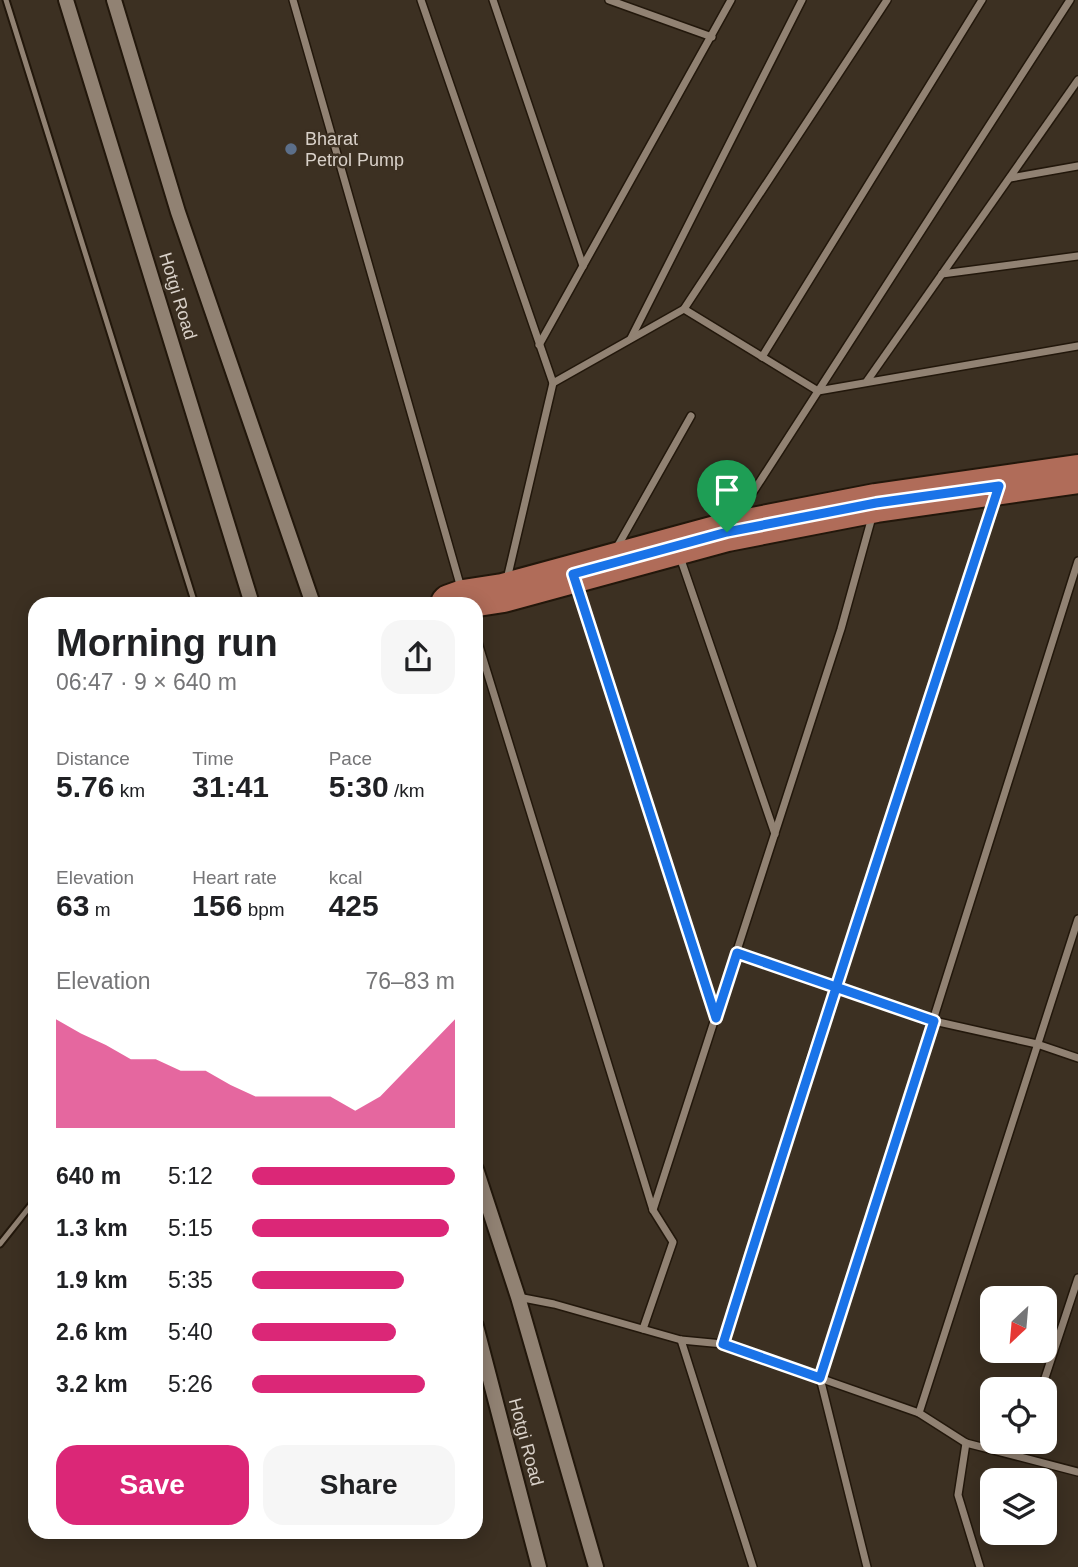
<!DOCTYPE html>
<meta charset="utf-8">
<style>
body{margin:0;font-family:Arial,sans-serif;background:#f6f6f6;color:#202124;height:100vh;display:flex;flex-direction:column;font-size:26px;white-space:nowrap}
*{box-sizing:border-box;margin:0}
p{font-size:23px;color:#757577}
.icon{flex:none;width:38px;height:38px;fill:none;stroke:currentColor;stroke-width:2;stroke-linecap:round;stroke-linejoin:round}
.map{position:relative;flex:1;overflow:hidden}
.drawer{position:absolute;left:28px;top:597px;width:455px;height:942px;display:flex;flex-direction:column;background:#fff;border-radius:21px;box-shadow:0 4px 18px #0003}
.drawer>*{flex:none}
.needle{width:46px;rotate:206deg}
.controls{position:absolute;left:980px;top:1286px;display:grid;gap:14px}
.controls a{display:grid;place-items:center;width:77px;height:77px;border-radius:14px;background:#fff;box-shadow:0 4px 18px #0003;font-size:35px}
.pin{position:absolute;display:grid;place-items:center;width:60px;height:60px;color:#fff;margin:-72px -30px;border-radius:50% 50% 50% 0;rotate:-45deg;box-shadow:0 0 7px #0007}
.pin .icon{rotate:45deg}
.round{display:grid;place-items:center;flex:none;width:74px;height:74px;border-radius:21px;background:#f6f6f6}
.headline{display:flex;align-items:center;justify-content:space-between;height:119px;padding:0 28px}
h1{font-size:38px;font-weight:700;line-height:52px}
.metrics{display:grid;grid-template-columns:repeat(3,1fr);gap:10px;height:119px;padding:7px 28px}
.metrics div{display:grid;align-content:center}
.metrics b{font-size:30px;font-weight:700}
.metrics small{font-size:19px;font-weight:400}
.metrics p{font-size:19px}
.chart{height:196px;padding:14px 28px}
.chart p{display:flex;justify-content:space-between}
.chart svg{width:100%;height:126px;margin-top:7px;fill:#db2777;opacity:.7}
.cta{display:flex;gap:14px;margin-top:auto;padding:14px 28px}
.cta a{flex:1;height:80px;border-radius:21px;background:#db2777;color:#fff;font-size:28px;font-weight:700;line-height:80px;text-align:center}
.cta a+a{background:#f6f6f6;color:#202124}
ul{padding:0 28px;list-style:none;font-size:23px}
li{display:grid;grid-template-columns:112px 84px 1fr;align-items:center;height:52px}
li i{height:18px;border-radius:9px;background:#db2777}
.map>svg:first-child{display:block}
.lines{fill:none;stroke-linecap:round;stroke-linejoin:round}
.lane-casing{stroke:#22170b;stroke-width:9}
.street-casing{stroke:#22170b;stroke-width:10}
.secondary-casing{stroke:#22170b;stroke-width:18}
.primary-casing{stroke:#22170b;stroke-width:42}
.lane{stroke:#918273;stroke-width:5}
.street{stroke:#918273;stroke-width:7}
.secondary{stroke:#918273;stroke-width:14}
.primary{stroke:#b06c59;stroke-width:38}
.route-casing{stroke:#fff;stroke-width:14}
.route{stroke:#1a73e8;stroke-width:9}
.service-dot{fill:#5c6f8a;stroke:#3c3022;stroke-width:2.5}
.labels{text-anchor:middle;dominant-baseline:central;stroke-width:5;stroke-linejoin:round;paint-order:stroke}
.poi-label{font-size:18px;fill:#d9d1c9;stroke:#3c3022;text-anchor:start}
.street-label{font-size:18px;fill:#d9d1c9;stroke:#3c3022}
</style>
<div class="map">
<svg width="1078" height="1567" viewBox="0 0 1078 1567">
<rect width="100%" height="100%" fill="#3c3022"/>
<g class="lines">
<g class="lane-casing">
<g id="lane">
<path d="M 6,0 L 195,604"/>
<path d="M 0,1244 L 35,1200"/>
</g>
</g>
<g class="street-casing">
<g id="street">
<path d="M 293,0 L 461,588"/>
<path d="M 421,0 L 553,383 L 507,579"/>
<path d="M 493,0 L 583,266"/>
<path d="M 609,0 L 712,37"/>
<path d="M 1010,178 L 1078,166"/>
<path d="M 942,274 L 1078,256"/>
<path d="M 684,309 L 818,391 L 1078,346"/>
<path d="M 631,338 L 802,0"/>
<path d="M 539,345 L 731,0"/>
<path d="M 762,357 L 982,0"/>
<path d="M 867,381 L 1078,80"/>
<path d="M 553,383 L 684,309 L 887,0"/>
<path d="M 737,517 L 1070,0"/>
<path d="M 616,549 L 691,416"/>
<path d="M 680,557 L 775,834"/>
<path d="M 577,585 L 715,1017"/>
<path d="M 476,636 L 653,1210 L 673,1242 L 643,1329"/>
<path d="M 737,953 L 934,1021 L 1037,1044 L 1078,1058"/>
<path d="M 653,1210 L 841,629 L 872,517"/>
<path d="M 518,1297 L 554,1304 L 681,1340 L 723,1344 L 919,1413 L 966,1443 L 1078,1472"/>
<path d="M 681,1340 L 753,1567"/>
<path d="M 723,1344 L 811,1058 L 996,497"/>
<path d="M 1041,1390 L 1078,1278"/>
<path d="M 919,1413 L 1078,919"/>
<path d="M 966,1443 L 958,1495 L 980,1567"/>
<path d="M 1019,1455 L 1024,1442"/>
<path d="M 867,1567 L 820,1378 L 1078,561"/>
</g>
</g>
<g class="secondary-casing">
<g id="secondary">
<path d="M 66,0 L 252,604"/>
<path d="M 114,0 L 178,212 L 313,604"/>
<path d="M 476,1169 L 518,1297 L 596,1567"/>
<path d="M 476,1326 L 539,1567"/>
</g>
</g>
<g class="primary-casing">
<path id="primary" d="M 450,604 L 464,599 L 503,593 L 727,532 L 876,503 L 1078,474"/>
</g>
<use href="#lane" class="lane"/>
<use href="#street" class="street"/>
<use href="#secondary" class="secondary"/>
<use href="#primary" class="primary"/>
</g>
<g class="lines">
<g class="route-casing">
<path id="route" d="M 727,532 L 573,574 L 716,1018 L 737,953 L 934,1021 L 820,1378 L 723,1344 C 812,1057 906,772 999,486 L 876,503 L 727,532"/>
</g>
<use href="#route" class="route"/>
</g>
<circle class="service-dot" cx="291" cy="149" r="7"/>
<g class="labels">
<g class="poi-label">
<text x="305" y="139">Bharat<tspan x="305" dy="21">Petrol Pump</tspan></text>
</g>
<g class="street-label">
<text transform="translate(178 296) rotate(73)">Hotgi Road</text>
<text transform="translate(526 1442) rotate(75)">Hotgi Road</text>
</g>
</g>
</svg>
<div class="controls">
<a><svg class="needle" viewBox="-14 -14 28 28"><path d="M0-13l5 13h-10z" fill="#e53935"/><path d="M0 13l5-13h-10z" fill="#757577"/></svg></a>
<a><svg class="icon" aria-label="locate" viewBox="0 0 24 24"><circle cx="12" cy="12" r="6"/><path d="M12 2v4M12 18v4M2 12h4M18 12h4"/></svg></a>
<a><svg class="icon" aria-label="layers" viewBox="0 0 24 24"><path d="M12 4l9 5-9 5-9-5zM3 14l9 5 9-5"/></svg></a>
</div>
<div class="pin" style="left:727px;top:532px;background:#1e9e55"><svg class="icon" aria-label="arrive" viewBox="0 0 24 24"><path d="M6 21V4h12l-3 4 3 4H6"/></svg></div>
<section class="drawer">
<div class="headline"><div><h1>Morning run</h1><p>06:47 · 9 × 640 m</p></div><a class="round"><svg class="icon" aria-label="share" viewBox="0 0 24 24"><path d="M12 15V3M7 8l5-5 5 5M5 13v7h14v-7"/></svg></a></div>
<div class="metrics">
<div><p>Distance</p><b>5.76<small> km</small></b></div>
<div><p>Time</p><b>31:41</b></div>
<div><p>Pace</p><b>5:30<small> /km</small></b></div>
</div>
<div class="metrics">
<div><p>Elevation</p><b>63<small> m</small></b></div>
<div><p>Heart rate</p><b>156<small> bpm</small></b></div>
<div><p>kcal</p><b>425</b></div>
</div>
<div class="chart"><p><span>Elevation</span>76–83 m</p>
<svg viewBox="0 0 160 44" preserveAspectRatio="none"><path d="M0 44V6L10 11L20 15L30 20L40 20L50 24L60 24L70 29L80 33L90 33L100 33L110 33L120 38L130 33L140 24L150 15L160 6V44z"/></svg>
</div>
<ul>
<li><b>640 m</b>5:12<i style="width:100%"></i></li>
<li><b>1.3 km</b>5:15<i style="width:97%"></i></li>
<li><b>1.9 km</b>5:35<i style="width:75%"></i></li>
<li><b>2.6 km</b>5:40<i style="width:71%"></i></li>
<li><b>3.2 km</b>5:26<i style="width:85%"></i></li>
</ul>
<div class="cta"><a>Save</a><a>Share</a></div>
</section>
</div>
